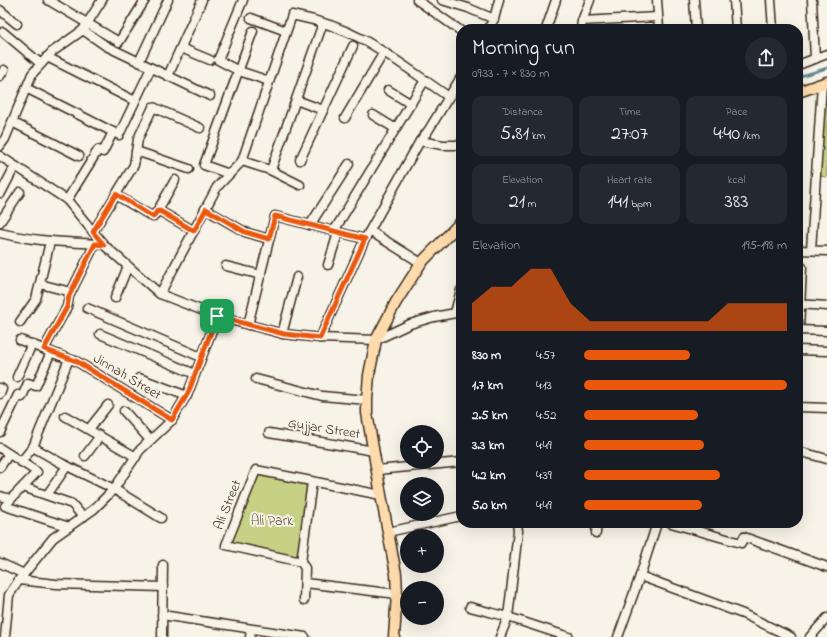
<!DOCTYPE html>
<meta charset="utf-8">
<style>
body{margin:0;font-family:"Indie Flower",sans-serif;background:#242831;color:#f1f3f6;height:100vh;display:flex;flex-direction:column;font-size:15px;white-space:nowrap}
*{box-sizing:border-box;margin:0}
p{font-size:13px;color:#9ea1a6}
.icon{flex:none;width:22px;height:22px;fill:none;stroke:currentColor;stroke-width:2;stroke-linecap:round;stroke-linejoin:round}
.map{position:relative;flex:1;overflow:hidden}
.side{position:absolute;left:456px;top:24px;width:347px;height:504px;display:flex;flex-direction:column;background:#171b24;border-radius:16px;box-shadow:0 4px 16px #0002}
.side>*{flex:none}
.tools{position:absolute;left:400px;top:425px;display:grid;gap:8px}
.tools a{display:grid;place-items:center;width:44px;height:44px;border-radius:50%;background:#171b24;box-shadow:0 4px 16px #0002;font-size:20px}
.pin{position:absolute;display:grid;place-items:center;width:34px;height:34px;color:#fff;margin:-17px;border-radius:8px;box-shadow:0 2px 6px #0006}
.round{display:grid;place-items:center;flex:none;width:42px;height:42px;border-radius:21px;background:#242831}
.head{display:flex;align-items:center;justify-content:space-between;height:68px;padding:0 16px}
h1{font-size:22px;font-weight:600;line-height:30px}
.stats{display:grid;grid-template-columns:repeat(3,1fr);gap:6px;height:68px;padding:4px 16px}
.stats div{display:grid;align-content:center;border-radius:10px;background:#242831;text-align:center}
.stats b{font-size:20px;font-weight:600}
.stats small{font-size:11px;font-weight:400}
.stats p{font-size:11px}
.chart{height:112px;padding:8px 16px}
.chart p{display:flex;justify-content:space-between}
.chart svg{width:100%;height:72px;margin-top:4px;fill:#ea580c;opacity:.7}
ul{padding:0 16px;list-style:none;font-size:13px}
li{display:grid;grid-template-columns:64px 48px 1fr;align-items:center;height:30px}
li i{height:10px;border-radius:5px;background:#ea580c}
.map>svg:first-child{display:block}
.green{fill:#c6d185;stroke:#807e52}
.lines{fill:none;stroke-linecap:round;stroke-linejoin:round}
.stream{stroke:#638891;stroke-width:2.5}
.minor-casing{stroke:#3b2a1e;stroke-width:11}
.major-casing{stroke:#3b2a1e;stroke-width:13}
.minor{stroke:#f7f3e8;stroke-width:8}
.major{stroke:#fedbac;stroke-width:10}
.route-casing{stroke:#fff;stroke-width:8}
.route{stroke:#ea580c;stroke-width:5}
.labels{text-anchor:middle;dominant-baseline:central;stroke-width:4;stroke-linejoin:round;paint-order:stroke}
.street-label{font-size:14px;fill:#3b2a1e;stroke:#f7f3e8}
.park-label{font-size:14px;fill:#5e5438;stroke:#f7f3e8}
</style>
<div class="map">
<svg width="827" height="637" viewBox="0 0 827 637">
<rect width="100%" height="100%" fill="#f7f3e8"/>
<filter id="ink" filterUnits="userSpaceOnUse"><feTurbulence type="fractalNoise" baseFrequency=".025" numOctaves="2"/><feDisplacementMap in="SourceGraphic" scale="8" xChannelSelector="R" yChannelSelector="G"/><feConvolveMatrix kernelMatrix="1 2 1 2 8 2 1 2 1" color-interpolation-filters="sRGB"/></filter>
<g filter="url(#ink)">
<g class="green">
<path d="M 827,93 L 827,177 L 817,176 L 825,94 Z"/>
<path d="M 256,470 L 312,482 L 301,562 L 226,545 Z"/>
</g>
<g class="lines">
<path class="stream" d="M 798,77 L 827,68"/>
<g class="minor-casing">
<g id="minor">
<path d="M 48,0 L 119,42 L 145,0"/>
<path d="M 243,0 L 218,60 L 239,71 L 269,81"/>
<path d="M 417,0 L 461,31"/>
<path d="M 442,0 L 468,8 L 494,19"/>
<path d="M 657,0 L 659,29"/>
<path d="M 694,0 L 696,29"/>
<path d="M 734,0 L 736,29"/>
<path d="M 771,0 L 773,29"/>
<path d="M 812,0 L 815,59"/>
<path d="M 0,10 L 17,24"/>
<path d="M 251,18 L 286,31"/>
<path d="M 582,21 L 658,17"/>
<path d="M 488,29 L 494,19 L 499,0"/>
<path d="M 546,29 L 556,0"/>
<path d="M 581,29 L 582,21 L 590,0"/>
<path d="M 83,30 L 106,46 L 210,96"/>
<path d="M 3,32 L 41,64"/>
<path d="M 181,48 L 210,60"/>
<path d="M 47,57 L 135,101"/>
<path d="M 139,62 L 168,0"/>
<path d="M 798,65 L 827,54"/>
<path d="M 0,76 L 4,70"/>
<path d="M 168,76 L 202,0"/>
<path d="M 26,88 L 119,135 L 151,68"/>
<path d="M 388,90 L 411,104"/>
<path d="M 296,100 L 323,110"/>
<path d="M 373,115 L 396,129"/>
<path d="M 345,118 L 384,52"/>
<path d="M 12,122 L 79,156"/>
<path d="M 420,141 L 443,145 L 461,145"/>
<path d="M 0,146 L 5,139 L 32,74 L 52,52 L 83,30 L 102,0"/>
<path d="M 136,151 L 189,169"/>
<path d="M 0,156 L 67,200 L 104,245 L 160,294 L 219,317 L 284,334 L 320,338 L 376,340 L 410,324 L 434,317 L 461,312"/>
<path d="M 300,160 L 353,46"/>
<path d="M 242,161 L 292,15 C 317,20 342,28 364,40 C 394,57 421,78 449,97"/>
<path d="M 271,170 L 323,23"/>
<path d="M 229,174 L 204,165 L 253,31"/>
<path d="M 1,193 L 15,166"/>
<path d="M 116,195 L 153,217 L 158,210 L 194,231"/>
<path d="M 67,200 L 98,150 L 103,152 L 113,132"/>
<path d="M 205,209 L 245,232 L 269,239"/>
<path d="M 158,210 L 175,180"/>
<path d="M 0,222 L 20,192"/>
<path d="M 310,225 L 349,164"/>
<path d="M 334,231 L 425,80"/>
<path d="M 370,231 L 421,263"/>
<path d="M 93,232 L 134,165 L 138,139 L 153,107 L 200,128"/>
<path d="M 0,233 C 33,241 65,242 98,244"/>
<path d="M 798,250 L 827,251"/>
<path d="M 811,250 L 822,84"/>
<path d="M 328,265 L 338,233"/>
<path d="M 226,266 L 261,275"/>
<path d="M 40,284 L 71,292"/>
<path d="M 160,294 L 217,187 L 242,161 L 270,170 L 300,185"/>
<path d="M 115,298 L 128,266"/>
<path d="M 798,304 L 827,306"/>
<path d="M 87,308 L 201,357"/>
<path d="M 455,313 L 461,290"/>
<path d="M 20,322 L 36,299 L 50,242"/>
<path d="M 248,325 L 275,216 L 365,239"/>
<path d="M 798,330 L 827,331"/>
<path d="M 799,330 L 802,267"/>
<path d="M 100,334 L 195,374"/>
<path d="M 282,334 L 297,277"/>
<path d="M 320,338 L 365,239 L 420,141 L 428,131 L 461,77"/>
<path d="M 20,340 L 69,359 L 33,447 L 21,462"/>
<path d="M 44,349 L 67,307 L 69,296 L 95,244"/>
<path d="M 798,350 L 827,351"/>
<path d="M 69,359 L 76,361 L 172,420"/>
<path d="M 17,377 L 32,344"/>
<path d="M 139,378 L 187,396"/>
<path d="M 256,379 L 322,396 L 367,400"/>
<path d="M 0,388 L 2,389 L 0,394"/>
<path d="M 798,407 L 827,408"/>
<path d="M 124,411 L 150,440"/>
<path d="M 65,416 L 136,457"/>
<path d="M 89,429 L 108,405"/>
<path d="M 0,432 L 18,395 L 22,397 L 28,383 L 36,386 L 51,352"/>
<path d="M 269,433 L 374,451"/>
<path d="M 33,447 L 61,463 L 114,489 L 161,518"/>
<path d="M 0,448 L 37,472 L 11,499 L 0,496"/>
<path d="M 798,451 L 827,459"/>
<path d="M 85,456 L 100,436"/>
<path d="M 0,467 L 9,454"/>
<path d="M 377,470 L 461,462"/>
<path d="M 312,482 L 301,562 L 226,545 L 256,470 L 381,495"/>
<path d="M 23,487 L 72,504 L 83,517"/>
<path d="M 47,495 L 67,466"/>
<path d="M 11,499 L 5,506 L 69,527"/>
<path d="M 671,523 L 741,543 L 744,537 L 827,567"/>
<path d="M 388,532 L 461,516"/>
<path d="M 596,533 L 597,523"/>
<path d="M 301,562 L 305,568 L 304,600"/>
<path d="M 0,563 L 24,574"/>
<path d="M 640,576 L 743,614 L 791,637"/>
<path d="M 19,580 L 56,584 L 163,587"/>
<path d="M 305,583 L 397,594"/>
<path d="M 470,607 L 508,617 L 569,637"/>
<path d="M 162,615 L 305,637"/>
<path d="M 5,637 L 9,595 L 19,580 L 53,538 L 94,509 L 114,489 L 140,450 L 172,420 L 188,393 L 217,317"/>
<path d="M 162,637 L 163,565"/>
<path d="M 250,637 L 251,629"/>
<path d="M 500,637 L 508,617 L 518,531 L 517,523"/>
<path d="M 618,637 L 640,576 L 657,523"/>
<path d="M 810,637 L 827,618"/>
</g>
</g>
<g class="major-casing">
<g id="major">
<path d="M 798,92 L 827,82"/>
<path d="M 394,637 L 397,594 L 396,574 L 381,495 L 367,413 L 367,400 L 369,375 L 376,340 L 396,302 L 421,263 L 461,222"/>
</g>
</g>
<use href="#minor" class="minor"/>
<use href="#major" class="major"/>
</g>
</g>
<g class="lines" filter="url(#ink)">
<g class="route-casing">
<path id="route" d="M 116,194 L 153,217 L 158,210 L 194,231 L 206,209 L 245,232 L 269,239 L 275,216 L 365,239 L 320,338 L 284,334 L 217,316 L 188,393 L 172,420 L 76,361 L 44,349 L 67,307 L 69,296 L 95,244 L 104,245 L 93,232 Z"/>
</g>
<use href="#route" class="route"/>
</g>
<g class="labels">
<g class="street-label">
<text transform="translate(127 377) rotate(31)">Jinnah Street</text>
<text transform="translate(324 429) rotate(9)">Gujjar Street</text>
<text transform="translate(228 505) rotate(-68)">Ali Street</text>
</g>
<g class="park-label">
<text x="272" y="521">Ali Park</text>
</g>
</g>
</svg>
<div class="tools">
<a><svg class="icon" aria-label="locate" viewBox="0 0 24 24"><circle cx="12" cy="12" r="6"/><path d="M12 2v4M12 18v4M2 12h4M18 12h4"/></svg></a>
<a><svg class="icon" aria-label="layers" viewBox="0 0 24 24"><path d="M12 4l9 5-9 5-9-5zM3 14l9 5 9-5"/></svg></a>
<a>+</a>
<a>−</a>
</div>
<div class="pin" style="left:217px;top:316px;background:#1e9e55"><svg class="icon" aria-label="arrive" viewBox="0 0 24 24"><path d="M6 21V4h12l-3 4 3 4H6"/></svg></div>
<section class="side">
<div class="head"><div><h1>Morning run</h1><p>09:33 · 7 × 830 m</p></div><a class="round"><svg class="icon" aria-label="share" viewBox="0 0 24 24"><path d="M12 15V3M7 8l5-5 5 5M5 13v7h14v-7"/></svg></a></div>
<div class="stats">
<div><p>Distance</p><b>5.81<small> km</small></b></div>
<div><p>Time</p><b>27:07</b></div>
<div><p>Pace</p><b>4:40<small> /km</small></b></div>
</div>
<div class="stats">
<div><p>Elevation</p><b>21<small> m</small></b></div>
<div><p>Heart rate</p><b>141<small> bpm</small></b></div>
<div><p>kcal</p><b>383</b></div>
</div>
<div class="chart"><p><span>Elevation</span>195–198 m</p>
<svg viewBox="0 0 160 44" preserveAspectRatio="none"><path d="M0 44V27L10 17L20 17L30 6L40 6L50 27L60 38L70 38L80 38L90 38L100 38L110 38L120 38L130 27L140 27L150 27L160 27V44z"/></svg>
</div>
<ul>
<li><b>830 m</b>4:57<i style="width:52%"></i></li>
<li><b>1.7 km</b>4:13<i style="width:100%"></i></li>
<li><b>2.5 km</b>4:52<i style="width:56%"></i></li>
<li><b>3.3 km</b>4:49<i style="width:59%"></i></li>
<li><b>4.2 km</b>4:39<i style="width:67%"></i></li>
<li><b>5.0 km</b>4:49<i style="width:58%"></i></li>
</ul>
</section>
</div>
